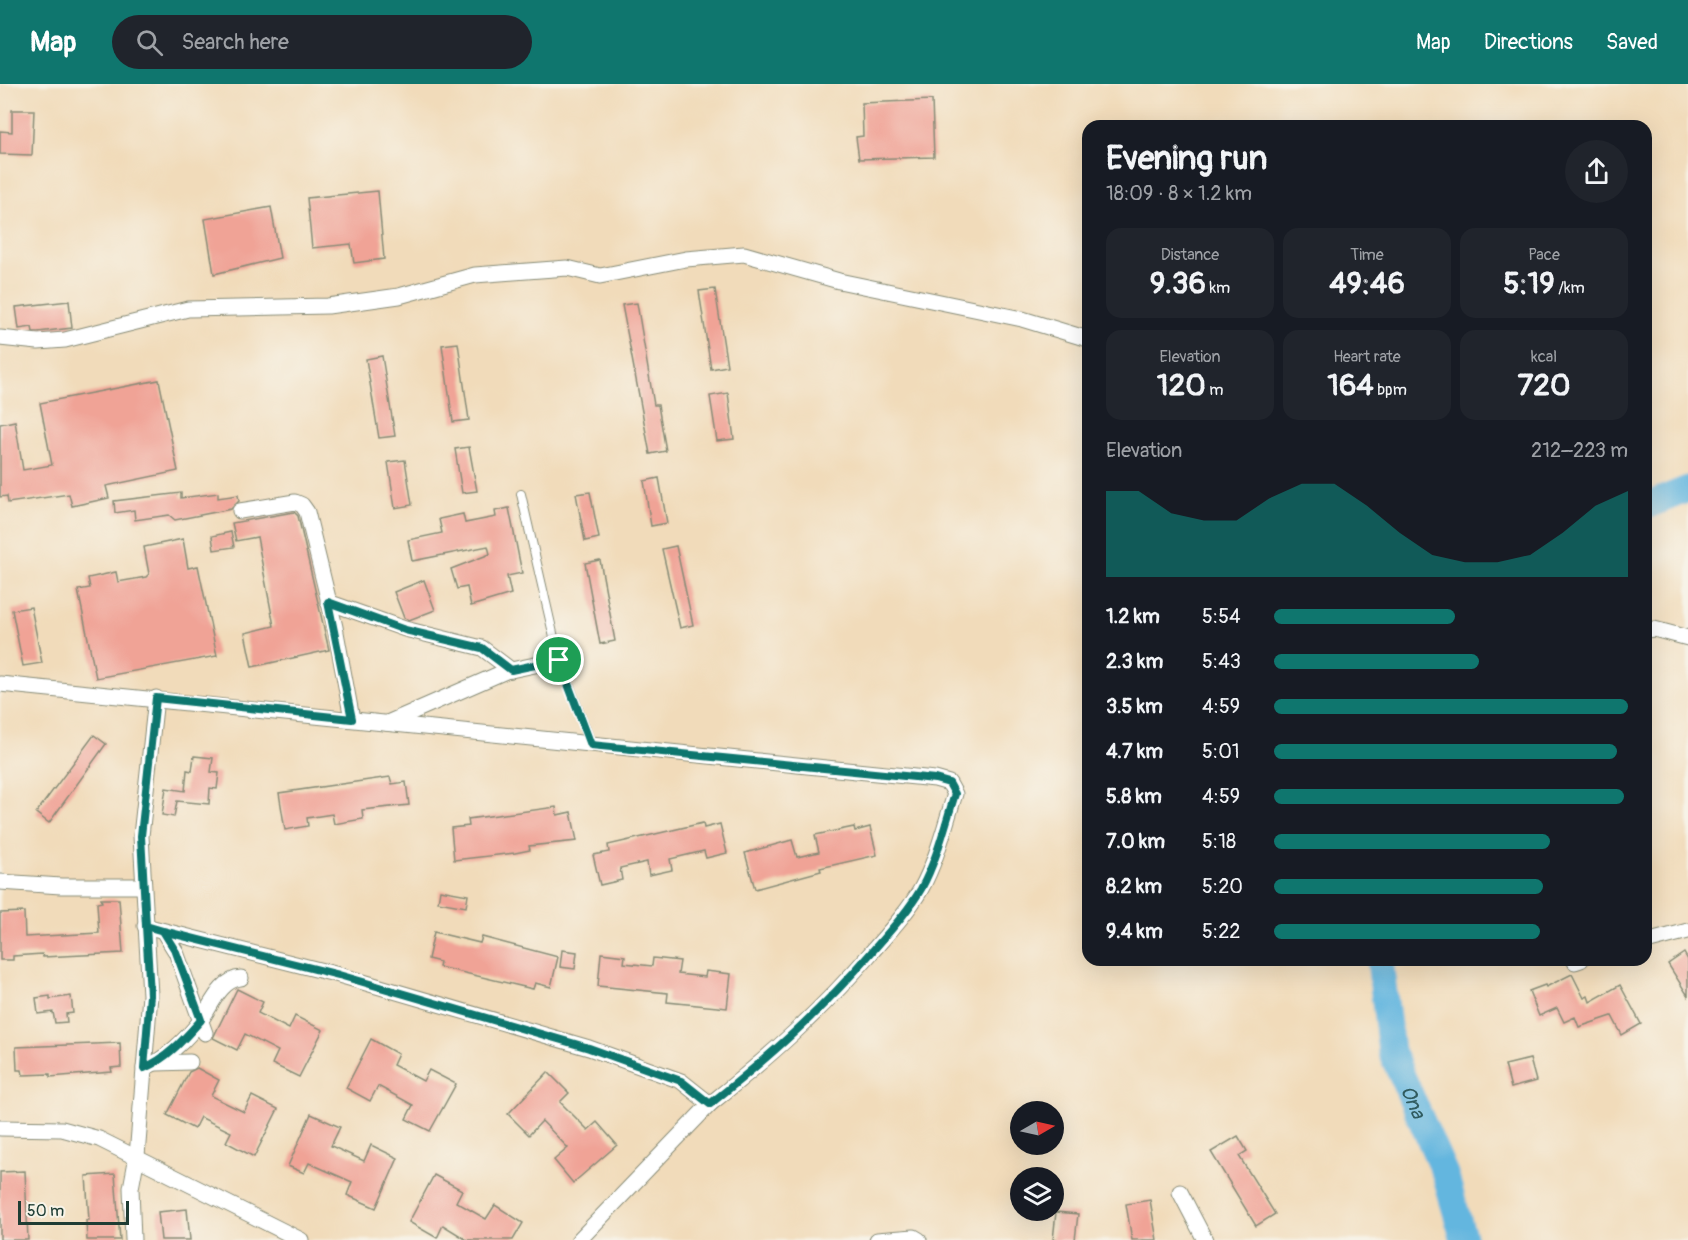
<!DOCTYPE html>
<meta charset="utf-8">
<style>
body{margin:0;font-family:Pangolin,sans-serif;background:#20242c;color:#f1f3f6;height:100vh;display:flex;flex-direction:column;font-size:22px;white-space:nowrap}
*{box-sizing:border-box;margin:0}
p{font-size:20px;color:#9ea1a6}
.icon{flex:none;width:33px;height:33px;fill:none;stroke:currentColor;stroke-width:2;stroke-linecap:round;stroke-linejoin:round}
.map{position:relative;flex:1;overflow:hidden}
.sheet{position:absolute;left:1082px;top:36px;width:570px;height:846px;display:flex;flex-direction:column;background:#171b24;border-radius:18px;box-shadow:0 6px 24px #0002}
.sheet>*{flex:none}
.needle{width:39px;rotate:81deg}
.buttons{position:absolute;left:1010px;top:1017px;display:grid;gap:12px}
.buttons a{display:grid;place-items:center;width:54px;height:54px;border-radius:50%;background:#171b24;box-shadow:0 6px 24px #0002;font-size:30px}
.scale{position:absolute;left:18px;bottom:15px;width:111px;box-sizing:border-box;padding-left:6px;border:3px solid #1f3d34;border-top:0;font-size:16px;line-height:21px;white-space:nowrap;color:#1f3d34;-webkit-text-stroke:4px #f7f3e8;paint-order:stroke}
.pin{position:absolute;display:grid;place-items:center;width:51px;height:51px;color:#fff;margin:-26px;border:3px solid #fff;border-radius:50%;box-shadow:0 2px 6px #0007}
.round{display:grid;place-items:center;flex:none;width:63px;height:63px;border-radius:32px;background:#20242c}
.overview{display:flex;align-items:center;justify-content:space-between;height:102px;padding:0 24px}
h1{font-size:33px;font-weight:700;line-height:45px}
.stats{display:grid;grid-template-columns:repeat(3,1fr);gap:9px;height:102px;padding:6px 24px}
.stats div{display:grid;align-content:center;border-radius:15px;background:#20242c;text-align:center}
.stats b{font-size:30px;font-weight:700}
.stats small{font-size:16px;font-weight:400}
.stats p{font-size:16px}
.chart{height:168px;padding:12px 24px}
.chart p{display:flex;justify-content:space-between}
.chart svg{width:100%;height:108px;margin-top:6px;fill:#0f766e;opacity:.7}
ul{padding:0 24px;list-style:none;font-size:20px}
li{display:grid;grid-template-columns:96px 72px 1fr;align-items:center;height:45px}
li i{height:15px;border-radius:8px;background:#0f766e}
header{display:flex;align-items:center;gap:36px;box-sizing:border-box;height:84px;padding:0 30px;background:#0f766e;color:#fff}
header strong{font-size:28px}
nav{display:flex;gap:33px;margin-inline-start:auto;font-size:21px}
.search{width:420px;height:54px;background:#20242c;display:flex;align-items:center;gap:15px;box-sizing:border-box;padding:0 21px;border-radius:33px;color:#9ea1a6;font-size:22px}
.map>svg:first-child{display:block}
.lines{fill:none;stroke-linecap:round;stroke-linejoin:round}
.river{stroke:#64b6df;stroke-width:27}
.building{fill:#f0a396}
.lane-casing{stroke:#888c77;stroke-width:10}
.street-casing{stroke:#888c77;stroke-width:17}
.lane{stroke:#fff;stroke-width:8}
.street{stroke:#fff;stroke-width:15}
.route-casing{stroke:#fff;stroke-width:12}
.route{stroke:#0f766e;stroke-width:8}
.labels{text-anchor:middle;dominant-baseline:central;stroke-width:6;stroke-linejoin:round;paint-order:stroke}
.water-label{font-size:20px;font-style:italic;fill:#305b5f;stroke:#f7f3e8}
</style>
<header>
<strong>Map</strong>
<div class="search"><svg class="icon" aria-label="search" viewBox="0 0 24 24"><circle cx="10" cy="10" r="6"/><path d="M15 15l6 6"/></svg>Search here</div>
<nav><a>Map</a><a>Directions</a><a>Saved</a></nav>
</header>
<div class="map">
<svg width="1688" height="1156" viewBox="0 0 1688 1156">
<rect width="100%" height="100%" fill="#f7f3e8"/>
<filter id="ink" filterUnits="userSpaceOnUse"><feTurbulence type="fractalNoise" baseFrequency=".0167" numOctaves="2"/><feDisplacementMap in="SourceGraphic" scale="12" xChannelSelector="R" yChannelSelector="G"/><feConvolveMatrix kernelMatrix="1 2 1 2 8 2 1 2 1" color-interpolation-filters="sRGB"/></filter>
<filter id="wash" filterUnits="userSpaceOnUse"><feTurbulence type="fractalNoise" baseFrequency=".008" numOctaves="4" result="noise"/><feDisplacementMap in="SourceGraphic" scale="24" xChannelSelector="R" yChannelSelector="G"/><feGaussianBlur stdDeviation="1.35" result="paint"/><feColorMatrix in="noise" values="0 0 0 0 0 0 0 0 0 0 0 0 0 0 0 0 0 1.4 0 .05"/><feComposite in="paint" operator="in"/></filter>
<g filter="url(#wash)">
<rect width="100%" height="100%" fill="#f1dbba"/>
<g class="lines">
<g class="river">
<path d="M 1646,422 L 1688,405"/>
<path id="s1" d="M 1380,876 L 1391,967 L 1445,1090 L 1464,1156"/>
</g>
</g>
<g id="blocks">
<g class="building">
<path d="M 932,16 L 934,73 L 859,75 L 856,53 L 863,52 L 862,19 Z"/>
<path d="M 12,26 L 34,26 L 32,71 L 0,70 L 0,47 L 12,48 Z"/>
<path d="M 378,107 L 384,175 L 354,179 L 351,160 L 312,164 L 307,114 Z"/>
<path d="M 271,123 L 280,174 L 214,190 L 205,135 Z"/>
<path d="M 715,205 L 727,282 L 711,285 L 699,207 Z"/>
<path d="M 69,217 L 72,244 L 38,248 L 33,248 L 32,243 L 19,245 L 16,223 Z"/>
<path d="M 637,219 L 654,321 L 658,321 L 666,367 L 650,370 L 622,221 Z"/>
<path d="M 458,259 L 469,336 L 453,338 L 442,261 Z"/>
<path d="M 382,272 L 395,352 L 379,354 L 366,275 Z"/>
<path d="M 159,296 L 178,387 L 106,402 L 109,414 L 72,422 L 69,410 L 8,419 L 7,412 L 0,413 L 0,340 L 15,337 L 23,386 L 52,381 L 40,319 Z"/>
<path d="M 728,309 L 734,355 L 717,357 L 710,312 Z"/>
<path d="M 469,363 L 477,407 L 462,409 L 455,365 Z"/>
<path d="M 405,376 L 412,421 L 395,424 L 388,378 Z"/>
<path d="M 659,394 L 667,439 L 651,442 L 644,397 Z"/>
<path d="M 590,408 L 599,454 L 585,457 L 576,410 Z"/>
<path d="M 181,409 L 181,414 L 218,409 L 218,414 L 238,411 L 239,417 L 231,425 L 175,436 L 169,431 L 135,436 L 134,426 L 115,429 L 114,417 Z"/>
<path d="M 509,424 L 522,489 L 507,492 L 511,510 L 471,522 L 467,503 L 457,505 L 451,485 L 490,470 L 488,462 L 412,477 L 408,456 L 442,449 L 439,435 L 463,430 L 465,439 L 496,433 L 495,427 Z"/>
<path d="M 294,428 L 298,432 L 329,566 L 252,583 L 245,549 L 274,542 L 257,453 L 236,457 L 232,439 Z"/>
<path d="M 231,448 L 234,463 L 214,466 L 212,452 Z"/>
<path d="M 183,455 L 188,484 L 198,482 L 217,572 L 96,594 L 78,506 L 90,504 L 88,494 L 116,488 L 118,498 L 146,493 L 149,490 L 144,463 Z"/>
<path d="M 676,462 L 693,541 L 680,544 L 662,465 Z"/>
<path d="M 600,476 L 615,557 L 600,560 L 585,479 Z"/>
<path d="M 424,496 L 435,526 L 409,536 L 404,534 L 394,508 Z"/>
<path d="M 31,523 L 42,579 L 23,582 L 12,526 Z"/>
<path d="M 94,651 L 106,660 L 49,739 L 36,729 Z"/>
<path d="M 194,672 L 213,674 L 211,688 L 219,689 L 217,705 L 210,704 L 209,720 L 177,717 L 174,733 L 162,731 L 166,704 L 185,707 L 187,686 L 192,687 Z"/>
<path d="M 390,693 L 392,700 L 406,698 L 409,721 L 362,726 L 363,735 L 334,740 L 332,730 L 307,734 L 308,742 L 285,746 L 279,709 Z"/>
<path d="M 556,723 L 557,731 L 571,728 L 577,757 L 529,762 L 530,766 L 515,769 L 454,776 L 451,744 L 469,742 L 468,735 Z"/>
<path d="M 703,739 L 704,744 L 720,740 L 727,769 L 706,774 L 704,767 L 670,775 L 672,786 L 649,791 L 647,778 L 620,784 L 622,796 L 600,801 L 593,771 L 609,768 L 608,761 Z"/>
<path d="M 854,743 L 855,747 L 870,743 L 877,771 L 820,784 L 821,787 L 755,805 L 745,769 L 792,756 L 797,773 L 819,768 L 815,751 Z"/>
<path d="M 440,806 L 468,811 L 466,823 L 438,818 Z"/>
<path d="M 101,815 L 119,815 L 123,869 L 43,873 L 42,870 L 13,872 L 13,876 L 0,876 L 0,829 L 24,828 L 25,853 L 99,849 L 97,819 L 102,818 Z"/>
<path d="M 434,848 L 480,859 L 482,853 L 558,873 L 551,903 L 535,899 L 533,905 L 439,883 L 440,878 L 428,875 Z"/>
<path d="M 562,866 L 577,868 L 575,885 L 560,883 Z"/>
<path d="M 601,869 L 625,872 L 624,879 L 652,882 L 653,874 L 680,877 L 678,890 L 705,893 L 706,887 L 731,890 L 727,924 L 667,918 L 668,909 L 598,902 Z"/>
<path d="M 1684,869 L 1688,876 L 1688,912 L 1668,880 Z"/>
<path d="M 1572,890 L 1584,914 L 1588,912 L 1590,918 L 1620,901 L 1641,940 L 1622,951 L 1612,932 L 1579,943 L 1575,933 L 1564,938 L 1557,924 L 1539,932 L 1529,907 L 1545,901 L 1546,903 Z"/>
<path d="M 237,905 L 263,918 L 258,929 L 289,945 L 295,932 L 323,946 L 299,993 L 272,980 L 278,967 L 245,950 L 237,966 L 213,954 Z"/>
<path d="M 50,912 L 50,915 L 71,912 L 73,929 L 66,930 L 67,938 L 55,939 L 53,928 L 38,930 L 36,914 Z"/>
<path d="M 371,955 L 398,970 L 393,981 L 423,997 L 429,986 L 456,1000 L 430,1047 L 406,1035 L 413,1021 L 378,1002 L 370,1017 L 346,1004 Z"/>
<path d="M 120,959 L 121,983 L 111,984 L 112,988 L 50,993 L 50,990 L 23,991 L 22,986 L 17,986 L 16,963 Z"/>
<path d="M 1530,975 L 1536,997 L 1511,1004 L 1505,981 Z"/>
<path d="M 197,984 L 219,996 L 211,1012 L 244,1028 L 252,1012 L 278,1025 L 254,1073 L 226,1058 L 231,1048 L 200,1033 L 194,1045 L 167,1031 L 189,988 Z"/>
<path d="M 548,988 L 569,1009 L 560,1018 L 588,1046 L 597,1038 L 617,1061 L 573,1099 L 554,1076 L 568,1064 L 542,1037 L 529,1051 L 508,1030 Z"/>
<path d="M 311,1030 L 340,1043 L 331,1062 L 364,1077 L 371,1061 L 398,1074 L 376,1124 L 347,1111 L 352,1098 L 309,1079 L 304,1089 L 288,1082 Z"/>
<path d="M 1238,1052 L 1247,1067 L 1239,1072 L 1275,1130 L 1256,1142 L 1211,1068 Z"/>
<path d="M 25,1087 L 28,1156 L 0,1156 L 0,1088 Z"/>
<path d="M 115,1090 L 120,1156 L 87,1156 L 86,1136 L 89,1136 L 86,1092 Z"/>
<path d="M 434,1091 L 462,1106 L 456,1118 L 486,1135 L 495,1121 L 523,1139 L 513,1156 L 467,1156 L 443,1141 L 437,1154 L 409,1138 Z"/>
<path d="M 1150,1116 L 1157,1156 L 1132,1156 L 1126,1120 Z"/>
<path d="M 187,1125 L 190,1156 L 161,1156 L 158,1128 Z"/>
<path d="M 1056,1128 L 1078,1130 L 1075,1156 L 1053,1156 Z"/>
</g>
</g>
</g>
<g filter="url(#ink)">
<use href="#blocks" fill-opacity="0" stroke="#888c77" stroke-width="1.5"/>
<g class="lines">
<g class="lane-casing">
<path id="lane" d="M 521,410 L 558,571 L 591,660"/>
</g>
<g class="street-casing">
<g id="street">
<path d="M 0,254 L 38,258 L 65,256 L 188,225 L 328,222 L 399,212 L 475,191 L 567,184 L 600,192 L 686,175 L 744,170 L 839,197 L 1022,235 L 1088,255"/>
<path d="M 240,427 L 295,418 L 302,421 L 307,428 L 335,543 L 352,635"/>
<path d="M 328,518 L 405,545 L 482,564 L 511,586"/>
<path d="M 1646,546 L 1654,545 L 1688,554"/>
<path d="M 0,600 L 935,695 L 949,699 L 955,710 C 945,741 937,776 921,805 C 907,829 888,849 870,870 C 820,928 769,973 710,1020"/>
<path d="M 387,639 L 506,587 L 559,576"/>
<path d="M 0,798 L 61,802 L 143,802"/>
<path d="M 145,842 L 339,891 L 589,964 L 681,997 L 710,1020 L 579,1156"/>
<path d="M 163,847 L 176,868 L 205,949"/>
<path d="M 1646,858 L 1688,847"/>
<path d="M 1575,878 L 1581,876"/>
<path d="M 157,979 L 190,978"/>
<path d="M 144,984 C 165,976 187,955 201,936 C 211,922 221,895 241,894"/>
<path d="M 0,1044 L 62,1045 L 99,1055 L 301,1156"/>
<path d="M 1180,1108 L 1205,1156"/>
<path d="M 133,1156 L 131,1104 L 137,1072 L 150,911 L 141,752 L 156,614"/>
<path d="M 877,1156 L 914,1153 L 919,1156"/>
</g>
</g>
<use href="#lane" class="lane"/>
<use href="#street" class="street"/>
</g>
</g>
<g class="lines" filter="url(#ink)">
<g class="route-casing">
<path id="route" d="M 559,576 L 511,586 L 482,564 L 405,546 L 328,518 L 352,635 L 156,614 L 141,752 L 146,842 L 163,847 L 176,868 L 201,936 C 184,955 167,975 144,984 L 150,911 L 146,842 L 163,847 L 339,891 L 589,964 L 681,997 L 710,1020 C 769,973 820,928 870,870 C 888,849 907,829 921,805 C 937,776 945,741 955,710 L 949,699 L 935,695 L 591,661 L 559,576"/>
</g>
<use href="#route" class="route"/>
</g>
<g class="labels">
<g class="water-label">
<text stroke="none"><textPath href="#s1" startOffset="147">Ona</textPath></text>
</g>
</g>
</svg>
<div class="buttons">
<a><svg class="needle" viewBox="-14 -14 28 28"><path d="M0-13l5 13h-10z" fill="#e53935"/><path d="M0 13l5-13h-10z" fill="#9ea1a6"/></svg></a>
<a><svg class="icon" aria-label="layers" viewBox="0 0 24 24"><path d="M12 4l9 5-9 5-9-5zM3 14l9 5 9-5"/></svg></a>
</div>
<div class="scale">50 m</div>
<div class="pin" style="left:559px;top:576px;background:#1e9e55"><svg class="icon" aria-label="arrive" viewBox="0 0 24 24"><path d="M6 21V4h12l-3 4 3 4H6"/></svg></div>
<section class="sheet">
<div class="overview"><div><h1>Evening run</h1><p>18:09 · 8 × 1.2 km</p></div><a class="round"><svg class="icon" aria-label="share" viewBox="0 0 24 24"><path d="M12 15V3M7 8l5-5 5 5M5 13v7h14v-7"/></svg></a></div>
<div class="stats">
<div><p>Distance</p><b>9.36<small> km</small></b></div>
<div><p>Time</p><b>49:46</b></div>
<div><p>Pace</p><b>5:19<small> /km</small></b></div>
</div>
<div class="stats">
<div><p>Elevation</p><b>120<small> m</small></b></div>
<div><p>Heart rate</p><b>164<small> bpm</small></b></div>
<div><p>kcal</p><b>720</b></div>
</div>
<div class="chart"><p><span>Elevation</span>212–223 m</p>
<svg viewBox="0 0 160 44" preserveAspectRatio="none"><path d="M0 44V9L10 9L20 18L30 21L40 21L50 12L60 6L70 6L80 15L90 26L100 35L110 38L120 38L130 35L140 26L150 15L160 9V44z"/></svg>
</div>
<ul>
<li><b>1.2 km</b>5:54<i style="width:51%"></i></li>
<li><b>2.3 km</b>5:43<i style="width:58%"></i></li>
<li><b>3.5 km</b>4:59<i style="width:100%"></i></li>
<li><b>4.7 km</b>5:01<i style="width:97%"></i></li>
<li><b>5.8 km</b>4:59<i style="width:99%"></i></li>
<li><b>7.0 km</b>5:18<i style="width:78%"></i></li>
<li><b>8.2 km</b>5:20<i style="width:76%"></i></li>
<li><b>9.4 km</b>5:22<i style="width:75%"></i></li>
</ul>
</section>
</div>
